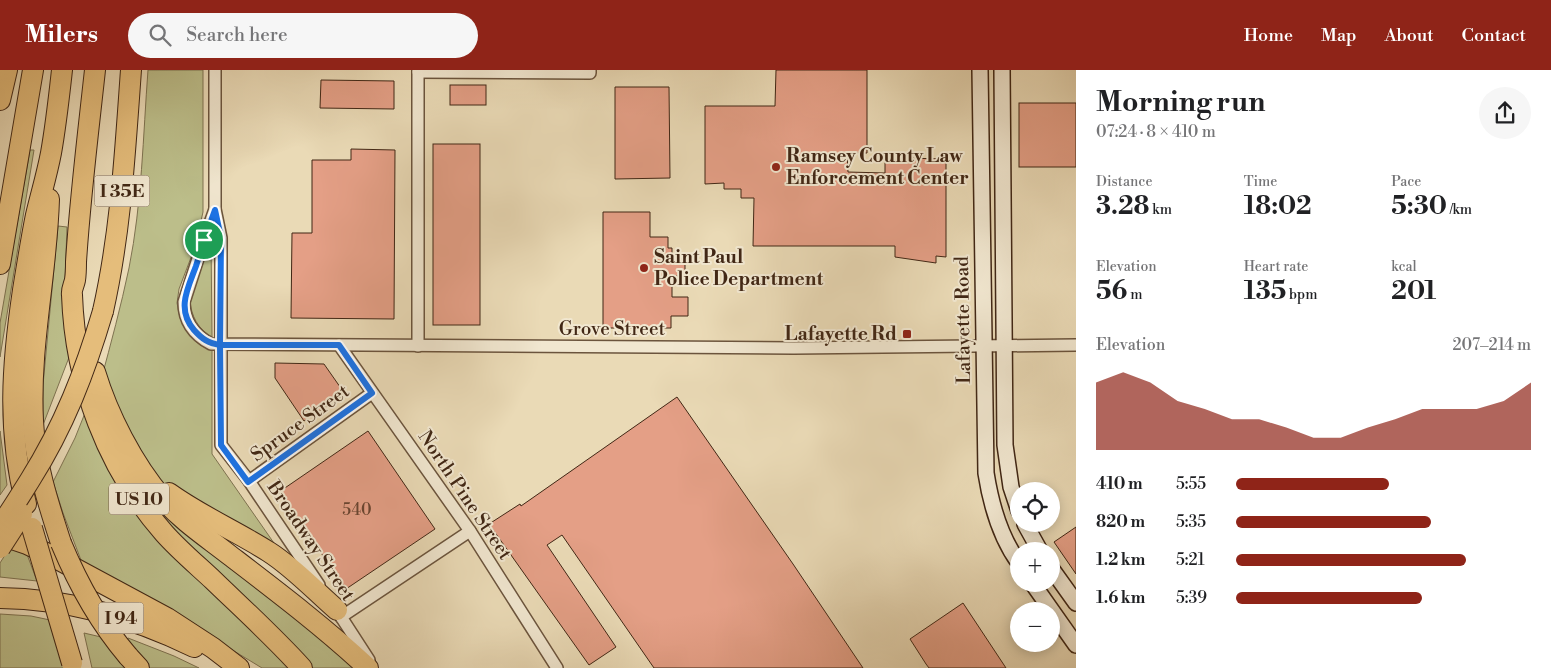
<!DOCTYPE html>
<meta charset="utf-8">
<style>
body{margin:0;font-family:"Libre Bodoni",serif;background:#f6f6f6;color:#202124;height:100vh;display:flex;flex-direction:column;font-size:19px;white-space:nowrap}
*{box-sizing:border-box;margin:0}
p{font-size:16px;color:#757577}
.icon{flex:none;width:28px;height:28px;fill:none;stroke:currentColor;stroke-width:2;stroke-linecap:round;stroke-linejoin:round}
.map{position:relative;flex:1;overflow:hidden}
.side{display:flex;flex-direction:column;background:#fff;width:475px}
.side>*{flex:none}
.controls{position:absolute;left:1010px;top:412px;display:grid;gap:10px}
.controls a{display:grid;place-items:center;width:50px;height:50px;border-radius:50%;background:#fff;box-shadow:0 2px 12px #0003;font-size:25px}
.pin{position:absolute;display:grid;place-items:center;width:42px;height:42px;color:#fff;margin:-21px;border:2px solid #fff;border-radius:50%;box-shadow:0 1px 5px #0007}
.round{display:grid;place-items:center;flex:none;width:52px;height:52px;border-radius:26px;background:#f6f6f6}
.head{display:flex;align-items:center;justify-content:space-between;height:85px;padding:0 20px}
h1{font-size:28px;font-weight:700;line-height:38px}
.figures{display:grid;grid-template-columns:repeat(3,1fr);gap:8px;height:85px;padding:5px 20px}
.figures div{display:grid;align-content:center}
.figures b{font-size:25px;font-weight:700}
.figures small{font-size:14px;font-weight:400}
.figures p{font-size:14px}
.chart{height:140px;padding:10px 20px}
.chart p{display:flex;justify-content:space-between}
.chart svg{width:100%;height:90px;margin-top:5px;fill:#8f2418;opacity:.7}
ul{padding:0 20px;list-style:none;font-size:16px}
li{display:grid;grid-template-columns:80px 60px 1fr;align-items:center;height:38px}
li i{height:12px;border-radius:6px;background:#8f2418}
header{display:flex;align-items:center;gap:30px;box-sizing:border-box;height:70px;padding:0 25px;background:#8f2418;color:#fff}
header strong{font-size:24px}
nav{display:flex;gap:28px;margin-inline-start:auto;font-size:18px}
.search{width:350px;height:45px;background:#f6f6f6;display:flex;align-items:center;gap:12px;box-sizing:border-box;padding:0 18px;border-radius:28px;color:#757577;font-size:19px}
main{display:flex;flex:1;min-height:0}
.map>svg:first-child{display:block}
.green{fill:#bcbe8a;stroke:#7e7250}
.building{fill:#e49f86;stroke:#412715}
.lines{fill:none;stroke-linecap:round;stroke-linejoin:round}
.street-casing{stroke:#6b543d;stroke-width:14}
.secondary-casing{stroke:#412715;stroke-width:18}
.highway-casing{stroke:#412715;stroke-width:22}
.street{stroke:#f1e7d0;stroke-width:11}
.secondary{stroke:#f1e7d0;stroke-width:15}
.highway{stroke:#e5bd7b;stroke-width:20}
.highway-bridge-casing{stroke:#412715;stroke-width:22;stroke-linecap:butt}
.highway-bridge{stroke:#e5bd7b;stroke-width:20}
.route-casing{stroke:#fff;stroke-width:10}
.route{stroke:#1a73e8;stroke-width:6}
.poi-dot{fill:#8f2418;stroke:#f1e7d0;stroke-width:2}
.labels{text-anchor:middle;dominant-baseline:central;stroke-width:4;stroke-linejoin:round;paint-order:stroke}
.number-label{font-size:16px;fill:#6a4531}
.shield{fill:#f1e7d0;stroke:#76614d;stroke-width:1}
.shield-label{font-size:18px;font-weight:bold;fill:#412715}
.poi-label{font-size:19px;font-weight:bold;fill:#412715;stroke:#f1e7d0;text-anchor:start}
.street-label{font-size:19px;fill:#412715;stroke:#f1e7d0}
</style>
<header>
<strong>Milers</strong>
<div class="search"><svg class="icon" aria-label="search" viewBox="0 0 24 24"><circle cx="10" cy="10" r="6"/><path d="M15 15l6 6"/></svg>Search here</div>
<nav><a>Home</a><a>Map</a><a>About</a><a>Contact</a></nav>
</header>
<main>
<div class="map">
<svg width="1076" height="598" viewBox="0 0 1076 598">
<rect width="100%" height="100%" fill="#eadab6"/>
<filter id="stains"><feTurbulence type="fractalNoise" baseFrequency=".004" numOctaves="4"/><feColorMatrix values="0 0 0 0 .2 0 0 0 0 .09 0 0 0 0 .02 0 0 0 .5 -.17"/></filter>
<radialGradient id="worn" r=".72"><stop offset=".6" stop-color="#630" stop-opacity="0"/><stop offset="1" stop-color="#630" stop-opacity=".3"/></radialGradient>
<g class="green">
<path d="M 148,0 L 203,0 L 203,142 L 195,177 L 179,219 L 177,233 L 180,248 L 193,269 L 200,275 L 212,280 L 212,384 L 276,476 L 168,418 L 155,405 L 101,310 C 111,273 121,236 129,198 C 142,133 143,66 148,0 Z"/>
<path d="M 30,80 L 34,80 L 0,287 L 0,253 Z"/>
<path d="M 58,156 L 67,157 L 65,209 L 73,277 L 43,355 L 43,315 Z"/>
<path d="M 211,169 L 212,267 C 198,259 191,246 190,230 Z"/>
<path d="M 87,338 L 114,400 L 295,598 L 262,598 L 201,561 L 84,498 L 63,443 L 53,412 L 75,368 Z"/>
<path d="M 0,361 L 7,415 L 0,425 Z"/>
<path d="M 133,400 L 190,467 L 281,535 L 357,598 L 312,598 L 149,435 Z"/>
<path d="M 12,474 L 25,479 L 37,511 L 0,507 L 0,493 Z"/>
<path d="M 0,544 L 31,546 L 50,550 L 66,598 L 0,598 Z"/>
<path d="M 84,563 L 101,567 L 125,598 L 92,598 Z"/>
<path d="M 128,568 L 174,586 L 199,598 L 146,598 L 125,575 Z"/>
</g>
<g class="building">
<path d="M 776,0 L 867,0 L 867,83 L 847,83 L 848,102 L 885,103 L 885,92 L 902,88 L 946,89 L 946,187 L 936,186 L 936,193 L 895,187 L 895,176 L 753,176 L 754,128 L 741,128 L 741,119 L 724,119 L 724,113 L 705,114 L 705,36 L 775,36 Z"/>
<path d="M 321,10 L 394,11 L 394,39 L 320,38 Z"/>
<rect x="450" y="15" width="36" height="20"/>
<path d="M 615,17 L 669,17 L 670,108 L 615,109 Z"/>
<rect x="1019" y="33" width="57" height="64"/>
<rect x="433" y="74" width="47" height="181"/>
<path d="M 351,79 L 395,80 L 394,249 L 291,248 L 292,163 L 312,163 L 312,90 L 351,90 Z"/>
<path d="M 603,142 L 650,142 L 650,167 L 668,167 L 668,178 L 672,178 L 672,189 L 685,189 L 685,206 L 672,206 L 672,227 L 688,227 L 688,246 L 671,246 L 671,258 L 603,258 Z"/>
<path d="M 275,293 L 324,294 L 345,324 L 304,351 L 275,308 Z"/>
<path d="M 677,327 L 793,494 L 863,598 L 654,598 L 562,465 L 547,475 L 616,577 L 589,595 L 489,454 L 520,434 L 521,436 Z"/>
<path d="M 368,361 L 435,459 L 346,519 L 279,422 Z"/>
<path d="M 1076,457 L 1076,504 L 1054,472 Z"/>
<path d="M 963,533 L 1006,598 L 929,598 L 926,594 L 910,569 Z"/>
</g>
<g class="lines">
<g class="street-casing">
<g id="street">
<path d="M 215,0 L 215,139 L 221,168 L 221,375 L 249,411 L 319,515"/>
<path d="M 418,0 L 418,276"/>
<path d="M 418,2 L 590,3 L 590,0"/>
<path d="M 215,139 L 204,170 L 184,232 C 184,251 194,265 211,274 L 794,278 L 1076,275"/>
<path d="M 339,275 L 470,461 L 557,598"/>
<path d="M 249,411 L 372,323"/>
<path d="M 334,536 L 369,590"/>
<path d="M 341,547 L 470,461"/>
</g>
</g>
<g class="secondary-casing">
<g id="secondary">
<path d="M 980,0 L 986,403 C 991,435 1000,467 1019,493"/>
<path d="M 1002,0 L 1005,375 L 1011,417 L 1019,441"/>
<path d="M 1025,454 L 1040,481"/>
<path d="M 1051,498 L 1076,533"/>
<path d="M 1033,514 L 1076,575"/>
</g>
</g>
<g class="highway-casing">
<g id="highway">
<path d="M 95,0 C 88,64 80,128 76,192 C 76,198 76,204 75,210 C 74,215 71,220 72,225 C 75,312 107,398 164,463 C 179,480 197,495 213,510 C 243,539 274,567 302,598"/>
<path d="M 0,30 L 7,0"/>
<path d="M 49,129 C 47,203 29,277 33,351 C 35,393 48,433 61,473"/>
<path d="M 0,194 L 33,0"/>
<path d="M 103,241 C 121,161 125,82 131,0"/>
<path d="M 95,302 C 108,345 133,394 163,429 C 183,452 208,468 232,487 C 279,523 325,558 368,598"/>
<path d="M 169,423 C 201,446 236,461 269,482 C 294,498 314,520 337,540"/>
<path d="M 26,434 C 7,361 12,294 23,220 C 27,195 31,170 36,145 C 41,124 47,104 51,83 C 56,55 59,27 62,0"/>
<path d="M 0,465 L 27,474 L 50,485 L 167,548 L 213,578 L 239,598"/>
<path d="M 0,528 C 68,529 133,547 194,577"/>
<path d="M 128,586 L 139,598"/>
</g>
</g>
<use href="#street" class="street"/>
<use href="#secondary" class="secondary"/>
<use href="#highway" class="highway"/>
<g class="highway-bridge-casing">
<g id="highway-bridge">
<path d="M 0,456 C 11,441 20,426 30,410 C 64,356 85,302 103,241"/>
<path d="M 32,458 L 72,593"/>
<path d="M 61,473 C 78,514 99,552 128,586"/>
<path d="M 0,478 L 22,444"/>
</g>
</g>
<use href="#highway-bridge" class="highway-bridge"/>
</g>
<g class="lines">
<g class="route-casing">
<path id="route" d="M 204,170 C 201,178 199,187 196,196 C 188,218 176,239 194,260 C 202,269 208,273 220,275 L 221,375 L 248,412 L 372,323 L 339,275 L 220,275 L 221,168 L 215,140 L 204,170"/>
</g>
<use href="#route" class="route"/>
</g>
<g class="poi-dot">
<circle cx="776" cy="97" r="5"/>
<circle cx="644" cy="198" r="5"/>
<rect x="902" y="259" width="10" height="10" rx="2.5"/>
</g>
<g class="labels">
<g class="number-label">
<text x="357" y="440">540</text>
</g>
<g class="shield">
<rect x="94.5" y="105.5" width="55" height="31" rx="4"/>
<rect x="109" y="413.5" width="60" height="31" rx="4"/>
<rect x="98.5" y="532.5" width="45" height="31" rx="4"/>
</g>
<g class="shield-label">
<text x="122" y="121">I 35E</text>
<text x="139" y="429">US 10</text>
<text x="121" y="548">I 94</text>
</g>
<g class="poi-label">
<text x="786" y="86">Ramsey County Law<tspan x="786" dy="22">Enforcement Center</tspan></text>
<text x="654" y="187">Saint Paul<tspan x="654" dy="22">Police Department</tspan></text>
<text x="897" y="264" text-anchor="end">Lafayette Rd</text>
</g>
<g class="street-label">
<text transform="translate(963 250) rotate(-91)">Lafayette Road</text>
<text x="612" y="259">Grove Street</text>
<text transform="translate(300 353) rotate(-36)">Spruce Street</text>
<text transform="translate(465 425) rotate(56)">North Pine Street</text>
<text transform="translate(311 471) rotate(56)">Broadway Street</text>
</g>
</g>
<rect width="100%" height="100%" filter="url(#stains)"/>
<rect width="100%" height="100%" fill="url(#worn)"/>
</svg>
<div class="controls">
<a><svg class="icon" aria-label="locate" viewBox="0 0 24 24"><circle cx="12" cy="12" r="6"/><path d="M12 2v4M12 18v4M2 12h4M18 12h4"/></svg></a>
<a>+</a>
<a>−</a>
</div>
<div class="pin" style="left:204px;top:170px;background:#1e9e55"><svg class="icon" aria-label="arrive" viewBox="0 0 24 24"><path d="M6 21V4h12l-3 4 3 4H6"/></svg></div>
</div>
<section class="side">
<div class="head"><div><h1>Morning run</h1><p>07:24 · 8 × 410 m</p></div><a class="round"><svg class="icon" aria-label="share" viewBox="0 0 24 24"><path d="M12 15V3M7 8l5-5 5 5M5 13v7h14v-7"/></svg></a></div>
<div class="figures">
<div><p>Distance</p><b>3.28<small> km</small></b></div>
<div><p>Time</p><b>18:02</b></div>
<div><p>Pace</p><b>5:30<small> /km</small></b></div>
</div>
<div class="figures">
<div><p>Elevation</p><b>56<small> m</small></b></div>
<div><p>Heart rate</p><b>135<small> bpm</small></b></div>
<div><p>kcal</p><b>201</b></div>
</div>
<div class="chart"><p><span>Elevation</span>207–214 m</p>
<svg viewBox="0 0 160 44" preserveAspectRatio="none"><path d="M0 44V11L10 6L20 11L30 20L40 24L50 29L60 29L70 33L80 38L90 38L100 33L110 29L120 24L130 24L140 24L150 20L160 11V44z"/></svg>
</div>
<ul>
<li><b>410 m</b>5:55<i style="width:52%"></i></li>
<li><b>820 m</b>5:35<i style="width:66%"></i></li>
<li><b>1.2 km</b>5:21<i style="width:78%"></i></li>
<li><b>1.6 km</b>5:39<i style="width:63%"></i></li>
</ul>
</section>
</main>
